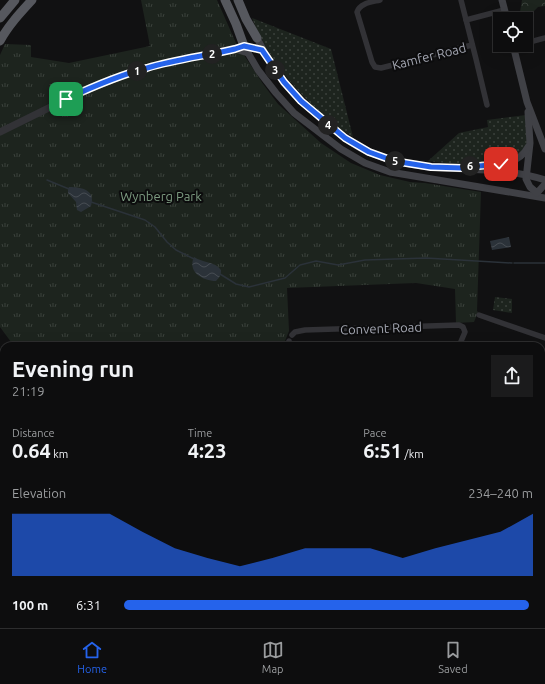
<!DOCTYPE html>
<meta charset="utf-8">
<style>
body{margin:0;font-family:Ubuntu,sans-serif;background:#1b1b1c;color:#f1f3f6;height:100vh;display:flex;flex-direction:column;font-size:15px;white-space:nowrap}
*{box-sizing:border-box;margin:0}
p{font-size:13px;color:#9a9c9e}
.icon{flex:none;width:22px;height:22px;fill:none;stroke:currentColor;stroke-width:2;stroke-linecap:round;stroke-linejoin:round}
.map{position:relative;flex:1;overflow:hidden}
.drawer{position:absolute;left:0px;top:342px;width:545px;height:286px;display:flex;flex-direction:column;background:#0d0d0e;border-radius:12px 12px 0 0;box-shadow:0 4px 16px #0002,0 0 0 1px #2d2d2e}
.drawer>*{flex:none}
.tools{position:absolute;left:493px;top:12px;display:grid;gap:8px}
.tools a{display:grid;place-items:center;width:40px;height:40px;border-radius:0px;background:#0d0d0e;box-shadow:0 4px 16px #0002,0 0 0 1px #2d2d2e;font-size:20px}
.pin{position:absolute;display:grid;place-items:center;width:34px;height:34px;color:#fff;margin:-17px;border-radius:8px;box-shadow:0 2px 6px #0006}
.km{position:absolute;width:20px;height:20px;margin:-10px;border-radius:50%;background:#222;color:#fff;font-size:11px;line-height:20px;text-align:center}
.round{display:grid;place-items:center;flex:none;width:42px;height:42px;border-radius:0px;background:#1b1b1c}
.head{display:flex;align-items:center;justify-content:space-between;height:68px;padding:0 12px}
h1{font-size:22px;font-weight:600;line-height:30px}
.metrics{display:grid;grid-template-columns:repeat(3,1fr);gap:6px;height:68px;padding:4px 12px}
.metrics div{display:grid;align-content:center}
.metrics b{font-size:20px;font-weight:600}
.metrics small{font-size:11px;font-weight:400}
.metrics p{font-size:11px}
.chart{height:112px;padding:8px 12px}
.chart p{display:flex;justify-content:space-between}
.chart svg{width:100%;height:72px;margin-top:4px;fill:#2563eb;opacity:.7}
ul{padding:0 12px;list-style:none;font-size:13px}
li{display:grid;grid-template-columns:64px 48px 1fr;align-items:center;height:30px}
li i{height:10px;border-radius:5px;background:#2563eb}
.menu{display:flex;justify-content:space-around;align-items:center;height:56px;border-top:1px solid #2d2d2e;background:#0d0d0e;font-size:11px;color:#9a9c9e}
.menu a{display:grid;justify-items:center;gap:2px}
.menu .selected{color:#2563eb}
.map>svg:first-child{display:block}
.grass{fill:url(#grass-dots)}
.forest{fill:url(#forest-crowns)}
.park{fill:url(#park-tufts)}
.pitch{fill:#1d241e}
.water{fill:url(#water-waves)}
.lines{fill:none;stroke-linecap:round;stroke-linejoin:round}
.stream{stroke:#2b3239;stroke-width:1.5}
.minor{stroke:#323236;stroke-width:5.5}
.tertiary{stroke:#323236;stroke-width:7}
.secondary{stroke:#404146;stroke-width:7}
.trunk{stroke:#56585e;stroke-width:9}
.motorway{stroke:#5e6067;stroke-width:10}
.route-casing{stroke:#fff;stroke-width:8}
.route{stroke:#2563eb;stroke-width:5}
.labels{text-anchor:middle;dominant-baseline:central;stroke-width:4;stroke-linejoin:round;paint-order:stroke}
.street-label{font-size:13px;fill:#a3a6b1;stroke:#0c0c0d}
.park-label{font-size:13px;fill:#7c9a80;stroke:#0c0c0d}
</style>
<div class="map">
<svg width="545" height="628" viewBox="0 0 545 628">
<defs>
<pattern id="grass-dots" width="8" height="8" patternUnits="userSpaceOnUse"><rect width="8" height="8" fill="#1d241e"/><path d="M2 2h.1M6 6h.1" fill="none" stroke="#3b413c" stroke-width="1.8" stroke-linecap="round"/></pattern>
<pattern id="forest-crowns" width="20" height="18" patternUnits="userSpaceOnUse"><rect width="20" height="18" fill="#1d241e"/><path d="M2 6a3 3 0 1 1 6 0M12 15a3 3 0 1 1 6 0" fill="none" stroke="#3b413c"/></pattern>
<pattern id="park-tufts" width="24" height="20" patternUnits="userSpaceOnUse"><rect width="24" height="20" fill="#1d241e"/><path d="M3 7l-1-3M5 7V3M7 7l1-3M15 17l-1-3M17 17v-4M19 17l1-3" fill="none" stroke="#3b413c"/></pattern>
<pattern id="water-waves" width="16" height="10" patternUnits="userSpaceOnUse"><rect width="16" height="10" fill="#2b3239"/><path d="M0 5q4-4 8 0t8 0" fill="none" stroke="#474d53"/></pattern>
</defs>
<rect width="100%" height="100%" fill="#111112"/>
<g class="grass">
<path d="M 252,18 L 331,49 L 353,137 C 341,131 331,122 321,113 C 291,86 267,56 252,18 Z"/>
<path d="M 526,115 C 527,124 530,140 525,148 C 510,170 451,164 428,161 L 459,133 L 488,127 L 487,120 Z"/>
<path d="M 495,297 L 512,299 L 512,313 L 493,310 Z"/>
<path d="M 4,497 L 4,584 L 0,572 L 0,499 Z"/>
</g>
<path class="forest" d="M 522,0 L 545,0 L 545,6 L 538,7 L 531,14 L 523,15 L 520,12 Z"/>
<path class="park" d="M 141,0 L 217,0 L 236,43 L 263,84 L 278,104 L 321,143 L 351,163 L 380,175 L 410,182 L 425,183 L 481,192 L 477,311 L 478,312 L 474,322 L 456,323 L 455,289 L 416,283 L 287,288 L 289,331 L 283,346 L 14,346 L 0,327 L 0,55 L 5,44 L 31,45 L 31,57 L 69,63 L 150,46 Z"/>
<path class="pitch" d="M 545,470 L 545,540 L 541,540 L 541,498 Z"/>
<g class="water">
<path d="M 69,187 C 82,187 96,190 91,206 L 81,212 L 77,210 L 76,202 L 68,193 L 68,189 Z"/>
<path d="M 509,237 L 511,247 L 492,250 L 490,241 Z"/>
<path d="M 194,257 C 203,263 214,261 221,270 C 221,275 220,277 216,281 C 203,281 187,272 194,257 Z"/>
</g>
<g class="lines">
<g class="stream">
<path d="M 47,180 L 69,189"/>
<path d="M 91,202 L 145,220 L 155,227 L 167,242 L 176,250 L 194,259"/>
<path d="M 514,263 L 545,263"/>
<path d="M 220,274 L 236,284 L 249,287 L 285,278 L 300,265 L 316,261 L 338,265 L 365,260 L 426,258 L 512,263"/>
</g>
<g class="minor">
<path d="M 380,0 C 372,2 360,3 357,12 L 372,62 L 375,67 L 381,68 L 472,45"/>
<path d="M 461,0 L 476,59 L 487,105"/>
<path d="M 466,20 L 504,10"/>
<path d="M 526,43 L 545,38"/>
<path d="M 479,315 L 545,338"/>
<path d="M 292,335 L 295,332 L 305,330 L 459,325 L 463,327 L 465,332 L 459,346"/>
<path d="M 287,346 L 289,341"/>
<path d="M 541,556 L 545,556"/>
<path d="M 248,624 L 250,628"/>
<path d="M 337,624 L 342,628"/>
<path d="M 409,624 L 409,628"/>
</g>
<path class="tertiary" d="M 0,132 L 79,93 L 122,76 L 145,68 L 179,60 L 240,47"/>
<g class="secondary">
<path d="M 502,0 L 507,19"/>
<path d="M 257,38 C 276,76 296,98 328,125 C 340,135 353,145 368,152 C 388,160 409,165 430,167 C 469,170 508,168 545,180"/>
<path d="M 513,45 L 527,102 L 545,149"/>
<path d="M 244,46 L 258,70 L 276,93 L 294,113 L 341,149 L 365,163 L 390,172 L 545,198"/>
<path d="M 244,46 L 263,50"/>
<path d="M 235,49 L 248,53"/>
<path d="M 528,112 L 530,143 L 526,179 L 530,187 L 537,193 L 545,184"/>
<path d="M 484,166 C 501,166 520,163 528,147"/>
</g>
<g class="trunk">
<path d="M 225,0 L 236,24 L 244,46"/>
<path d="M 238,0 L 246,19 L 257,38"/>
<path d="M 0,18 L 15,0"/>
<path d="M 0,41 C 8,26 20,13 32,0"/>
<path d="M 0,536 L 4,551"/>
</g>
<g class="motorway">
<path d="M 0,479 L 4,499"/>
<path d="M 31,624 L 32,628"/>
<path d="M 47,624 L 49,628"/>
</g>
</g>
<g class="lines">
<g class="route-casing">
<path id="route" d="M 66,99 C 92,87 119,75 147,68 C 176,59 206,56 235,49 L 244,46 L 262,50 L 284,82 L 301,101 L 345,138 L 369,152 L 394,161 L 431,167 L 462,168 L 468,167 L 501,164"/>
</g>
<use href="#route" class="route"/>
</g>
<g class="labels">
<g class="street-label">
<text transform="translate(429 56) rotate(-14)">Kamfer Road</text>
<text transform="translate(381 328) rotate(-2)">Convent Road</text>
</g>
<g class="park-label">
<text x="161" y="196">Wynberg Park</text>
</g>
</g>
</svg>
<div class="tools">
<a><svg class="icon" aria-label="locate" viewBox="0 0 24 24"><circle cx="12" cy="12" r="6"/><path d="M12 2v4M12 18v4M2 12h4M18 12h4"/></svg></a>
</div>
<div class="pin" style="left:66px;top:99px;background:#1e9e55"><svg class="icon" aria-label="arrive" viewBox="0 0 24 24"><path d="M6 21V4h12l-3 4 3 4H6"/></svg></div>
<div class="pin" style="left:501px;top:164px;background:#d93025"><svg class="icon" aria-label="check" viewBox="0 0 24 24"><path d="M5 12l5 5 9-10"/></svg></div>
<b class="km" style="left:137px;top:71px">1</b>
<b class="km" style="left:212px;top:54px">2</b>
<b class="km" style="left:275px;top:70px">3</b>
<b class="km" style="left:328px;top:125px">4</b>
<b class="km" style="left:395px;top:161px">5</b>
<b class="km" style="left:470px;top:166px">6</b>
<section class="drawer">
<div class="head"><div><h1>Evening run</h1><p>21:19</p></div><a class="round"><svg class="icon" aria-label="share" viewBox="0 0 24 24"><path d="M12 15V3M7 8l5-5 5 5M5 13v7h14v-7"/></svg></a></div>
<div class="metrics">
<div><p>Distance</p><b>0.64<small> km</small></b></div>
<div><p>Time</p><b>4:23</b></div>
<div><p>Pace</p><b>6:51<small> /km</small></b></div>
</div>
<div class="chart"><p><span>Elevation</span>234–240 m</p>
<svg viewBox="0 0 160 44" preserveAspectRatio="none"><path d="M0 44V6L10 6L20 6L30 6L40 17L50 27L60 33L70 38L80 33L90 27L100 27L110 27L120 33L130 27L140 22L150 17L160 6V44z"/></svg>
</div>
<ul>
<li><b>100 m</b>6:31<i style="width:99%"></i></li>
</ul>
</section>
</div>
<nav class="menu">
<a class="selected"><svg class="icon" aria-label="home" viewBox="0 0 24 24"><path d="M3 11l9-7 9 7M6 9v11h12V9"/></svg>Home</a>
<a><svg class="icon" aria-label="map" viewBox="0 0 24 24"><path d="M3 6l6-2 6 2 6-2v14l-6 2-6-2-6 2zM9 4v14M15 6v14"/></svg>Map</a>
<a><svg class="icon" aria-label="saved" viewBox="0 0 24 24"><path d="M7 4h10v16l-5-4-5 4z"/></svg>Saved</a>
</nav>
